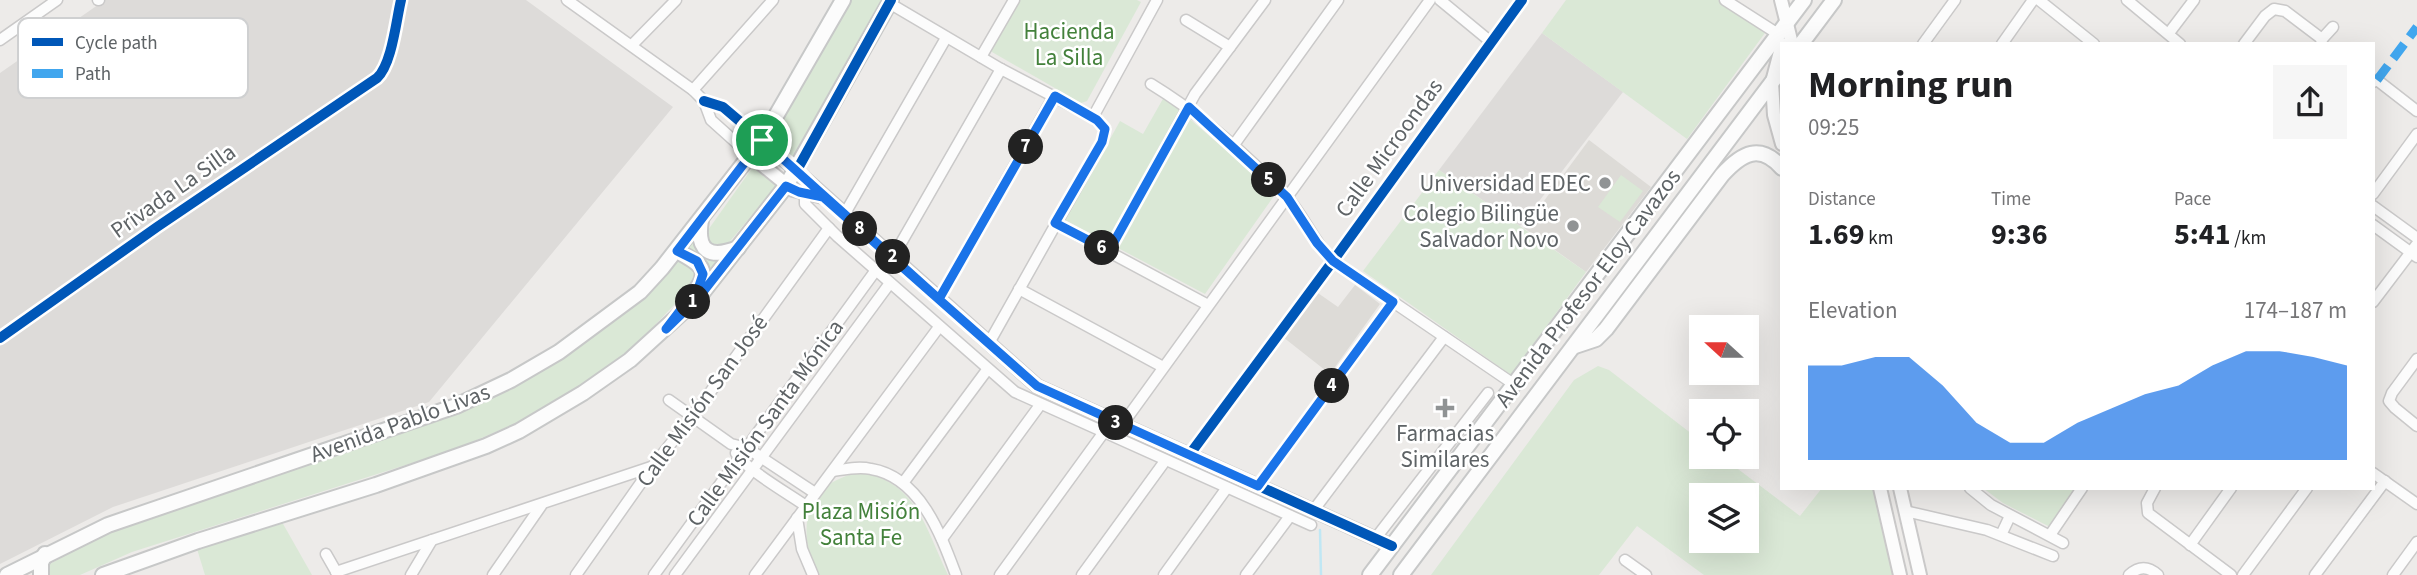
<!DOCTYPE html>
<meta charset="utf-8">
<style>
body{margin:0;font-family:"Source Sans 3",sans-serif;background:#f6f6f6;color:#202124;height:100vh;display:flex;flex-direction:column;font-size:26px;white-space:nowrap}
*{box-sizing:border-box;margin:0}
p{font-size:23px;color:#757577}
.icon{flex:none;width:38px;height:38px;fill:none;stroke:currentColor;stroke-width:2;stroke-linecap:round;stroke-linejoin:round}
.map{position:relative;flex:1;overflow:hidden}
.side{position:absolute;left:1780px;top:42px;width:595px;height:448px;display:flex;flex-direction:column;background:#fff;border-radius:0px;box-shadow:0 7px 28px #0002}
.side>*{flex:none}
.needle{width:46px;rotate:291deg}
.buttons{position:absolute;left:1689px;top:315px;display:grid;gap:14px}
.buttons a{display:grid;place-items:center;width:70px;height:70px;border-radius:0px;background:#fff;box-shadow:0 7px 28px #0002;font-size:35px}
.pin{position:absolute;display:grid;place-items:center;width:60px;height:60px;color:#fff;margin:-30px;border:4px solid #fff;border-radius:50%;box-shadow:0 2px 7px #0007}
.km{position:absolute;width:35px;height:35px;margin:-18px;border-radius:50%;background:#222;color:#fff;font-size:19px;line-height:35px;text-align:center}
.round{display:grid;place-items:center;flex:none;width:74px;height:74px;border-radius:0px;background:#f6f6f6}
.head{display:flex;align-items:center;justify-content:space-between;height:119px;padding:0 28px}
h1{font-size:38px;font-weight:700;line-height:52px}
.stats{display:grid;grid-template-columns:repeat(3,1fr);gap:10px;height:119px;padding:7px 28px}
.stats div{display:grid;align-content:center}
.stats b{font-size:30px;font-weight:700}
.stats small{font-size:19px;font-weight:400}
.stats p{font-size:19px}
.chart{height:196px;padding:14px 28px}
.chart p{display:flex;justify-content:space-between}
.chart svg{width:100%;height:126px;margin-top:7px;fill:#1a73e8;opacity:.7}
.map>svg:first-child{display:block}
.industrial{fill:#dddbd9}
.education{fill:#dddbd7}
.green{fill:#dae8d6;fill-rule:evenodd}
.lines{fill:none;stroke-linecap:round;stroke-linejoin:round}
.stream{stroke:#c0e7f4;stroke-width:2.5}
.minor-casing{stroke:#cac9c9;stroke-width:13}
.tertiary-casing{stroke:#cac9c9;stroke-width:16}
.secondary-casing{stroke:#c7c8c8;stroke-width:18}
.minor{stroke:#fcfcfc;stroke-width:10}
.tertiary{stroke:#fcfcfc;stroke-width:12}
.secondary{stroke:#fcfcfc;stroke-width:14}
.quiet{stroke:#41a6ee;stroke-width:9;stroke-dasharray:18 9;stroke-linecap:butt}
.cycleway-casing{stroke:#fff;stroke-width:15}
.cycleway{stroke:#0057b8;stroke-width:10}
.route-casing{stroke:#fff;stroke-width:14}
.route{stroke:#1a73e8;stroke-width:9}
.poi-dot{fill:#909394;stroke:#fff;stroke-width:2.5}
.labels{text-anchor:middle;dominant-baseline:central;stroke-width:5;stroke-linejoin:round;paint-order:stroke}
.park-label{font-size:23px;fill:#43813b;stroke:#fff}
.street-label{font-size:23px;fill:#5e6366;stroke:#fff}
.poi-label{font-size:23px;fill:#5e6366;stroke:#fff;text-anchor:end}
.key{fill:#fff;stroke:#cfd0d1;stroke-width:2}
.key-label{font-size:19px;fill:#5e6366}
</style>
<div class="map">
<svg width="2417" height="575" viewBox="0 0 2417 575">
<rect width="100%" height="100%" fill="#edebe9"/>
<g class="industrial">
<path d="M 105,0 L 526,0 L 673,107 L 429,402 L 113,507 L 0,564 L 0,73 Z"/>
<path d="M 1542,33 L 1623,92 L 1520,226 L 1439,170 Z"/>
</g>
<g class="education">
<path d="M 1589,140 L 1651,187 L 1586,272 L 1524,228 Z"/>
<path d="M 1355,285 L 1380,304 L 1330,374 L 1283,337 L 1315,291 L 1338,307 Z"/>
</g>
<g class="green">
<path d="M 849,0 L 881,0 L 793,156 L 787,156 L 770,141 Z"/>
<path d="M 1019,0 L 1137,0 L 1141,2 L 1087,101 L 1081,103 L 992,52 L 992,45 Z"/>
<path d="M 1566,0 L 1718,0 L 1765,33 L 1687,139 L 1542,33 Z"/>
<path d="M 1164,97 L 1276,193 L 1205,294 L 1065,220 L 1120,121 L 1143,134 Z"/>
<path d="M 755,164 L 778,184 L 726,246 L 719,248 L 711,245 L 707,236 L 708,230 Z"/>
<path d="M 1439,170 L 1586,272 L 1511,375 L 1363,271 Z"/>
<path d="M 1621,175 L 1643,191 L 1620,222 L 1598,207 Z"/>
<path d="M 696,237 L 705,256 L 718,261 L 708,272 L 703,258 L 685,249 Z"/>
<path d="M 684,261 L 696,271 L 695,283 L 636,345 L 584,383 L 514,424 L 456,449 L 132,552 L 80,575 L 46,575 L 48,565 L 110,531 L 323,456 L 401,433 L 469,407 L 530,377 L 579,346 L 629,309 L 669,268 L 677,262 Z"/>
<path d="M 1598,366 L 1609,370 L 1701,441 L 1701,457 L 1722,457 L 1800,516 L 1822,488 L 1873,488 L 1893,575 L 1704,575 L 1637,526 L 1599,575 L 1431,575 L 1574,380 ZM 1701,495 L 1746,495 L 1746,541 L 1701,541 Z"/>
<path d="M 859,472 C 917,481 925,528 948,575 L 819,575 C 803,551 800,508 824,488 C 834,480 847,475 859,472 Z"/>
<path d="M 1983,488 L 2076,488 L 2051,525 L 2048,526 L 2003,503 Z"/>
<path d="M 282,522 L 312,575 L 205,575 L 197,549 Z"/>
</g>
<g class="lines">
<path class="stream" d="M 1320,530 L 1321,575"/>
<g class="minor-casing">
<g id="minor">
<path d="M 98,0 L 99,0"/>
<path d="M 567,0 L 693,90 L 704,101 L 711,120 L 750,155"/>
<path d="M 1440,0 L 1491,42"/>
<path d="M 1725,0 L 1778,34"/>
<path d="M 2039,0 L 2094,44"/>
<path d="M 2127,0 L 2180,44"/>
<path d="M 889,3 L 1001,69 L 1093,117 L 1105,129 L 1102,142 L 989,343"/>
<path d="M 1186,20 L 1230,47"/>
<path d="M 2169,33 L 2194,0"/>
<path d="M 2322,39 L 2333,27"/>
<path d="M 0,40 L 57,0"/>
<path d="M 1923,44 L 1955,0"/>
<path d="M 2002,44 L 2033,0"/>
<path d="M 2244,44 L 2265,16 L 2274,9 L 2285,11 L 2322,39 L 2321,44"/>
<path d="M 632,45 L 676,0"/>
<path d="M 981,57 L 1014,0"/>
<path d="M 2373,82 L 2377,80 L 2417,111"/>
<path d="M 1151,84 C 1200,114 1245,153 1285,195 C 1304,215 1313,242 1333,261 L 1515,385"/>
<path d="M 693,90 L 773,0"/>
<path d="M 704,101 L 723,107 L 762,140"/>
<path d="M 1093,117 L 1157,0"/>
<path d="M 1233,146 L 1338,0"/>
<path d="M 810,190 L 805,198 L 805,204 L 837,236 L 1015,392 L 1311,525"/>
<path d="M 2373,194 L 2417,134"/>
<path d="M 2373,206 L 2417,238"/>
<path d="M 844,215 L 946,38"/>
<path d="M 1055,223 L 1208,305"/>
<path d="M 2373,225 L 2417,257"/>
<path d="M 1109,252 L 1195,94 L 1265,0"/>
<path d="M 893,257 L 1001,69"/>
<path d="M 1019,289 L 1163,367"/>
<path d="M 939,299 L 1054,96"/>
<path d="M 2373,302 L 2417,244"/>
<path d="M 0,338 L 157,227 L 377,78 C 392,64 396,21 401,0"/>
<path d="M 2417,359 L 2392,393 L 2389,401 L 2395,408 L 2417,426"/>
<path d="M 669,400 L 731,444 L 747,448 L 815,493"/>
<path d="M 1122,425 L 1430,0"/>
<path d="M 736,453 C 745,469 789,494 806,506"/>
<path d="M 1190,454 L 1333,261 L 1522,0"/>
<path d="M 833,471 C 846,469 859,466 871,469 C 920,477 941,535 956,575"/>
<path d="M 2373,473 L 2417,504"/>
<path d="M 903,483 L 987,370"/>
<path d="M 1258,486 L 1393,302"/>
<path d="M 1970,488 L 1991,505 L 2063,543"/>
<path d="M 2155,488 L 2147,503 L 2148,513 L 2231,575"/>
<path d="M 1313,511 L 1444,337"/>
<path d="M 1905,511 L 1987,530 L 2053,556"/>
<path d="M 797,518 L 802,549 L 813,575"/>
<path d="M 2001,535 L 2010,516"/>
<path d="M 2050,535 L 2082,488"/>
<path d="M 942,539 L 1040,405"/>
<path d="M 1375,539 L 1488,393"/>
<path d="M 2190,545 L 2231,488"/>
<path d="M 326,554 L 338,575"/>
<path d="M 1625,560 L 1646,575"/>
<path d="M 336,572 L 651,467"/>
<path d="M 411,575 L 432,540"/>
<path d="M 493,575 L 541,506"/>
<path d="M 576,575 L 652,467 L 693,416 L 829,228"/>
<path d="M 654,575 L 876,270"/>
<path d="M 675,575 L 890,283"/>
<path d="M 755,575 L 939,327"/>
<path d="M 1000,575 L 1104,432"/>
<path d="M 1082,575 L 1165,461"/>
<path d="M 1164,575 L 1226,489"/>
<path d="M 1246,575 L 1290,516"/>
<path d="M 2129,575 C 2139,566 2148,566 2158,575"/>
<path d="M 2243,575 L 2307,488"/>
<path d="M 2315,575 L 2385,481"/>
<path d="M 2393,575 L 2417,542"/>
</g>
</g>
<g class="tertiary-casing">
<g id="tertiary">
<path d="M 1781,0 L 1792,44"/>
<path d="M 1782,44 L 1772,82 L 1774,115 L 1782,144"/>
<path d="M 762,140 L 1037,386 L 1392,546"/>
<path d="M 750,155 L 793,190 L 823,197"/>
<path d="M 1880,488 L 1900,575"/>
<path d="M 1900,488 L 1920,575"/>
</g>
</g>
<g class="secondary-casing">
<g id="secondary">
<path d="M 1801,44 L 1834,0"/>
<path d="M 701,220 C 696,252 710,259 738,248"/>
<path d="M 677,251 C 699,263 713,269 693,294"/>
<path d="M 1575,346 L 1596,339 L 1606,329 L 1722,175 C 1742,153 1760,143 1782,168"/>
<path d="M 7,575 L 108,525 L 456,406 L 511,380 L 559,352 L 640,292 L 662,268 L 762,140 L 843,0"/>
<path d="M 41,575 L 41,563 L 45,554"/>
<path d="M 103,575 L 198,541 L 376,485 L 486,446 L 519,431 L 583,393 L 630,360 L 699,297 L 786,186 L 891,0"/>
<path d="M 1370,575 L 1804,0"/>
<path d="M 1401,575 L 1782,69"/>
</g>
</g>
<use href="#minor" class="minor"/>
<use href="#tertiary" class="tertiary"/>
<use href="#secondary" class="secondary"/>
<path class="quiet" d="M 2377,80 L 2417,27"/>
<g class="cycleway-casing">
<g id="cycleway">
<path d="M 704,101 L 723,107 L 797,170 L 823,197 L 1037,386 L 1392,546"/>
<path d="M 797,170 L 891,0"/>
<path d="M 0,338 L 157,227 L 377,78 C 392,64 396,21 401,0"/>
<path d="M 1190,454 L 1333,261 L 1522,0"/>
</g>
</g>
<use href="#cycleway" class="cycleway"/>
</g>
<g class="lines">
<g class="route-casing">
<path id="route" d="M 762,140 L 677,251 L 697,261 L 703,274 L 699,286 L 666,329 L 699,297 L 786,186 L 799,192 L 823,197 L 1037,386 L 1258,486 L 1393,302 L 1333,261 L 1317,243 L 1287,197 L 1189,107 L 1109,251 L 1055,223 L 1102,142 L 1105,129 L 1097,120 L 1055,96 L 939,299 L 762,140"/>
</g>
<use href="#route" class="route"/>
</g>
<g class="poi-dot">
<circle cx="1605" cy="183" r="7"/>
<circle cx="1573" cy="226" r="7"/>
<path d="M1441.5 397.5h7v7h7v7h-7v7h-7v-7h-7v-7h7z"/>
</g>
<g class="labels">
<g class="park-label">
<text x="1069" y="31">Hacienda<tspan x="1069" dy="26">La Silla</tspan></text>
<text x="861" y="511">Plaza Misión<tspan x="861" dy="26">Santa Fe</tspan></text>
</g>
<g class="street-label">
<text transform="translate(1389 148) rotate(-54)">Calle Microondas</text>
<text transform="translate(173 191) rotate(-35)">Privada La Silla</text>
<text transform="translate(1588 288) rotate(-53)">Avenida Profesor Eloy Cavazos</text>
<text transform="translate(702 401) rotate(-54)">Calle Misión San José</text>
<text transform="translate(400 423) rotate(-20)">Avenida Pablo Livas</text>
<text transform="translate(765 423) rotate(-54)">Calle Misión Santa Mónica</text>
</g>
<g class="poi-label">
<text x="1591" y="183">Universidad EDEC</text>
<text x="1559" y="213">Colegio Bilingüe<tspan x="1559" dy="26">Salvador Novo</tspan></text>
<text x="1445" y="433" text-anchor="middle">Farmacias<tspan x="1445" dy="26">Similares</tspan></text>
</g>
</g>
<rect x="18" y="18" width="230" height="80" rx="10" class="key"/>
<rect x="32" y="38" width="31" height="8" fill="#0057b8"/>
<rect x="32" y="69" width="31" height="9" fill="#41a6ee"/>
<g class="key-label">
<text x="75" y="49">Cycle path</text>
<text x="75" y="80">Path</text>
</g>
</svg>
<div class="buttons">
<a><svg class="needle" viewBox="-14 -14 28 28"><path d="M0-13l5 13h-10z" fill="#e53935"/><path d="M0 13l5-13h-10z" fill="#757577"/></svg></a>
<a><svg class="icon" aria-label="locate" viewBox="0 0 24 24"><circle cx="12" cy="12" r="6"/><path d="M12 2v4M12 18v4M2 12h4M18 12h4"/></svg></a>
<a><svg class="icon" aria-label="layers" viewBox="0 0 24 24"><path d="M12 4l9 5-9 5-9-5zM3 14l9 5 9-5"/></svg></a>
</div>
<div class="pin" style="left:762px;top:140px;background:#1e9e55"><svg class="icon" aria-label="arrive" viewBox="0 0 24 24"><path d="M6 21V4h12l-3 4 3 4H6"/></svg></div>
<b class="km" style="left:693px;top:302px">1</b>
<b class="km" style="left:893px;top:257px">2</b>
<b class="km" style="left:1116px;top:423px">3</b>
<b class="km" style="left:1332px;top:386px">4</b>
<b class="km" style="left:1269px;top:180px">5</b>
<b class="km" style="left:1102px;top:248px">6</b>
<b class="km" style="left:1026px;top:147px">7</b>
<b class="km" style="left:860px;top:229px">8</b>
<section class="side">
<div class="head"><div><h1>Morning run</h1><p>09:25</p></div><a class="round"><svg class="icon" aria-label="share" viewBox="0 0 24 24"><path d="M12 15V3M7 8l5-5 5 5M5 13v7h14v-7"/></svg></a></div>
<div class="stats">
<div><p>Distance</p><b>1.69<small> km</small></b></div>
<div><p>Time</p><b>9:36</b></div>
<div><p>Pace</p><b>5:41<small> /km</small></b></div>
</div>
<div class="chart"><p><span>Elevation</span>174–187 m</p>
<svg viewBox="0 0 160 44" preserveAspectRatio="none"><path d="M0 44V11L10 11L20 8L30 8L40 18L50 31L60 38L70 38L80 31L90 26L100 21L110 18L120 11L130 6L140 6L150 8L160 11V44z"/></svg>
</div>
</section>
</div>
